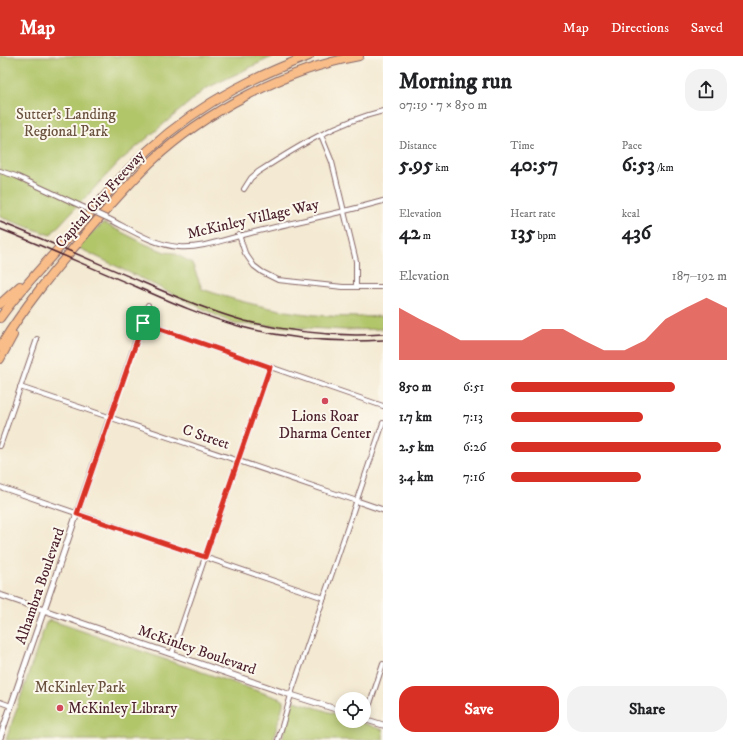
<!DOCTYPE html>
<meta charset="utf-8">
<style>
body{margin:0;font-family:"IM FELL DW Pica",serif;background:#f2f2f2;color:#202124;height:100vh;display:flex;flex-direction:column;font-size:15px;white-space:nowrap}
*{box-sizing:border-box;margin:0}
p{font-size:13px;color:#757577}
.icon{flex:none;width:22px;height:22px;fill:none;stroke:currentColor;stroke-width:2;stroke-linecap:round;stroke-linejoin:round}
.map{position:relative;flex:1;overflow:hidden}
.details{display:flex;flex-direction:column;background:#fff;width:360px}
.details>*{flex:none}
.tools{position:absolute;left:335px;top:636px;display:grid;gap:8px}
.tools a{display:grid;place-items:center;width:36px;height:36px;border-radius:50%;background:#fff;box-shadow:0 2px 10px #0003;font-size:20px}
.pin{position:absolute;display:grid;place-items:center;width:34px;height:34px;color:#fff;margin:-17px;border-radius:8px;box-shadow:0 2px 6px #0006}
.round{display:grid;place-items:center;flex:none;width:42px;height:42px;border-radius:16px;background:#f2f2f2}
.headline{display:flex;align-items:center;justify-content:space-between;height:68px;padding:0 16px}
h1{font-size:22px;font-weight:700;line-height:30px}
.metrics{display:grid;grid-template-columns:repeat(3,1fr);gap:6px;height:68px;padding:4px 16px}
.metrics div{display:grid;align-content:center}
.metrics b{font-size:20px;font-weight:700}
.metrics small{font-size:11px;font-weight:400}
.metrics p{font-size:11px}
.chart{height:112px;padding:8px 16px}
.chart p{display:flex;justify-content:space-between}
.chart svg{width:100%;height:72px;margin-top:4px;fill:#d93025;opacity:.7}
.button{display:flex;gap:8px;margin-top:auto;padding:8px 16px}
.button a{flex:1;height:46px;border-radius:16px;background:#d93025;color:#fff;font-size:16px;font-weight:700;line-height:46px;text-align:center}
.button a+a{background:#f2f2f2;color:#202124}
ul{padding:0 16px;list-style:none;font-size:13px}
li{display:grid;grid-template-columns:64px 48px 1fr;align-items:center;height:30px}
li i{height:10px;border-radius:5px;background:#d93025}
header{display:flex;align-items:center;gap:24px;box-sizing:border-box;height:56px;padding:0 20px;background:#d93025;color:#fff}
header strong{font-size:19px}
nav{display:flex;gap:22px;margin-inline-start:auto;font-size:14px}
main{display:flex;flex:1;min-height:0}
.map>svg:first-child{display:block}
.green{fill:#b1c569;stroke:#7e724a}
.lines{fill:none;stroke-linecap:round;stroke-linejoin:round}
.minor-casing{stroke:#866666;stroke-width:6}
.tertiary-casing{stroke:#866666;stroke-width:7}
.motorway-casing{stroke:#866666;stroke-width:10}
.minor{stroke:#fff;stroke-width:4}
.tertiary{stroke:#fff;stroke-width:5}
.motorway{stroke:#f8bd89;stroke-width:8}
.rail{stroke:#4a1f2b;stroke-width:1.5}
.minor-bridge-casing{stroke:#866666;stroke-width:6;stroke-linecap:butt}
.minor-bridge{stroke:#fff;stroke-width:4}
.route-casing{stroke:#fff;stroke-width:8}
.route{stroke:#d93025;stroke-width:5}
.poi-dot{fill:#d1495b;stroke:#fbf7ec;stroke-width:1.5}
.labels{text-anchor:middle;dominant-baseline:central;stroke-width:4;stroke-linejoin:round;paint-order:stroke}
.park-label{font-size:15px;fill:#69513e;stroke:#fbf7ec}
.street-label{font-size:15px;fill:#4a1f2b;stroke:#fbf7ec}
.poi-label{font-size:15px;fill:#4a1f2b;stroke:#fbf7ec}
</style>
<header>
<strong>Map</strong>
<nav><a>Map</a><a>Directions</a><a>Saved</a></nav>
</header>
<main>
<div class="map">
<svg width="383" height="684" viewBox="0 0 383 684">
<rect width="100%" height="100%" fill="#fbf7ec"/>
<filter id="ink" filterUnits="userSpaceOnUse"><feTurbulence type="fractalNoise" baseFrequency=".025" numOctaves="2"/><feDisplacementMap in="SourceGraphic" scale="8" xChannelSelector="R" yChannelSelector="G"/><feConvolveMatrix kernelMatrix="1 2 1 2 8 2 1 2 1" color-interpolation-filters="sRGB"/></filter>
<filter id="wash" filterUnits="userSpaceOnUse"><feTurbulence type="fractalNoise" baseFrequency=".012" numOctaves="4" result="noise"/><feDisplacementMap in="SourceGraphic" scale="16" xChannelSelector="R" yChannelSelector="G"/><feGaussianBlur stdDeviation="0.9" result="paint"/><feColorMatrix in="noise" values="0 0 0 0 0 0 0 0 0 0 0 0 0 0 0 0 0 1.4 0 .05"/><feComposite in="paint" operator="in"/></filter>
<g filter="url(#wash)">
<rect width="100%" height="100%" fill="#f4ead3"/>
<g class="green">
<path d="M 0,0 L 274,0 L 205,33 L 119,106 L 50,179 L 0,161 Z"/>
<path d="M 104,167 L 145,188 L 165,196 L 174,197 L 192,207 L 202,233 C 263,254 319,264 383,260 L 383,273 L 345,274 L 234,268 L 75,190 Z"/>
<path d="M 50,564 L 281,643 L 283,645 L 283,649 L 273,684 L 6,684 L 46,567 Z"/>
<path d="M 295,645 L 342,660 L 342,665 L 357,665 L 383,674 L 383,684 L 282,684 L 292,649 Z"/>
</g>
</g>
<g filter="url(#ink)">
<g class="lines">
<g class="minor-casing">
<g id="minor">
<path d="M 321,79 L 332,106 L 356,205 L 356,231"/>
<path d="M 0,115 L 16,120 L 83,151"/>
<path d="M 244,133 L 251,122 L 258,116 C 297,91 337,66 383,55"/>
<path d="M 109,163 C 131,174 154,189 179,191 C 200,193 226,183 247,178 C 292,166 338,158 383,145"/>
<path d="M 239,179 L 245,197 L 254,210 L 262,216 L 278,224 L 343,231 L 383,231"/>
<path d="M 143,267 L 383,350"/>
<path d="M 20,331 L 357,445"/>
<path d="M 110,361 L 148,249"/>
<path d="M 0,390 L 37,283"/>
<path d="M 0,431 L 324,542"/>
<path d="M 172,598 L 270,311"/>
<path d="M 0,646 L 11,650"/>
<path d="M 365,663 L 383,608"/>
<path d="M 278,684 L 293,632 L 383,367"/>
</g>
</g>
<g class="tertiary-casing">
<g id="tertiary">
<path d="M 357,445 L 383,454"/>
<path d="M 0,539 L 285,637 L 342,655"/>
<path d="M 364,663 L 383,669"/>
<path d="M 0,682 L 110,361"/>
</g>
</g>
<g class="motorway-casing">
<g id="motorway">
<path d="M 0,248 L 20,230"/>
<path d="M 0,262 C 25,227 55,197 83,166 C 98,148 113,130 129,113 C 181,59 239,26 309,0"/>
<path d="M 0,291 C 24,251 52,217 82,182 C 104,156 127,130 151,106 C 205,55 287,13 359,0"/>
<path d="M 0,303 L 13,279"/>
</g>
</g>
<use href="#minor" class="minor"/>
<use href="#tertiary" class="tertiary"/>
<use href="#motorway" class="motorway"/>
<g class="rail">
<path d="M 0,166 C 48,185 95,206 142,226 C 176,241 209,255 245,265 C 290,276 337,281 383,278"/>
<path d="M 0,173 C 46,191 91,212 137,231 C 171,246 205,261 242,271 C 288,283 336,287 383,284"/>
</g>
<g class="minor-bridge-casing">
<path id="minor-bridge" d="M 83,151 L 109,163"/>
</g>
<use href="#minor-bridge" class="minor-bridge"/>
</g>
</g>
<g class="lines" filter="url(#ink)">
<g class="route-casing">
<path id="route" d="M 143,267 L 270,311 L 205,501 L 77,458 Z"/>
</g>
<use href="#route" class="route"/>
</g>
<g class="poi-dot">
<circle cx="325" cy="345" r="4"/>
<circle cx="60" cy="652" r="4"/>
</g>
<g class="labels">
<g class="park-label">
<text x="66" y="58">Sutter's Landing<tspan x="66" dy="17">Regional Park</tspan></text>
<text x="80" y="631">McKinley Park</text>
</g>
<g class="street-label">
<text transform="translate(100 143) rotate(-48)">Capital City Freeway</text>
<text transform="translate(253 163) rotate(-13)">McKinley Village Way</text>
<text transform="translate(206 381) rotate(19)">C Street</text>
<text transform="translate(40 530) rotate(-71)">Alhambra Boulevard</text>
<text transform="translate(197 594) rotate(19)">McKinley Boulevard</text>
</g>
<g class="poi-label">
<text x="325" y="360">Lions Roar<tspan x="325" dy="17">Dharma Center</tspan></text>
<text x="68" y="652" text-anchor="start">McKinley Library</text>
</g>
</g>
</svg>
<div class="tools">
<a><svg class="icon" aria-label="locate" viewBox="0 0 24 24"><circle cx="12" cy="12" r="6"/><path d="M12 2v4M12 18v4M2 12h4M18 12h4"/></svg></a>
</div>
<div class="pin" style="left:143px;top:267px;background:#1e9e55"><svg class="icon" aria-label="arrive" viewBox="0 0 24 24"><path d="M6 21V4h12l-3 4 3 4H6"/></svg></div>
</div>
<section class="details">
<div class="headline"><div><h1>Morning run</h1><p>07:19 · 7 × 850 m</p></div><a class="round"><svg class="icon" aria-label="share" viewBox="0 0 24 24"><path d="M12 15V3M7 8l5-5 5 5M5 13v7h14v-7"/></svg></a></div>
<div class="metrics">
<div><p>Distance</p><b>5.95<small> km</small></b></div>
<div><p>Time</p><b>40:57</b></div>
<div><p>Pace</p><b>6:53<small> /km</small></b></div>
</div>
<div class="metrics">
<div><p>Elevation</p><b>42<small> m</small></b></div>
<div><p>Heart rate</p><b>135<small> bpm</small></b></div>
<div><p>kcal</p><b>436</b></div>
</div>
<div class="chart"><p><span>Elevation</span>187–192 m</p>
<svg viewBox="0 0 160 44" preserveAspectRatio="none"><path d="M0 44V12L10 19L20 25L30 32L40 32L50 32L60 32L70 25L80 25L90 32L100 38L110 38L120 32L130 19L140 12L150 6L160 12V44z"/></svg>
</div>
<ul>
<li><b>850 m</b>6:51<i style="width:76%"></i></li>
<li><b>1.7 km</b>7:13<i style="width:61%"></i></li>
<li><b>2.5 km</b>6:26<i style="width:97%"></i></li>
<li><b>3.4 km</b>7:16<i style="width:60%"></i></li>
</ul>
<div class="button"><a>Save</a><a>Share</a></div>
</section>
</main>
